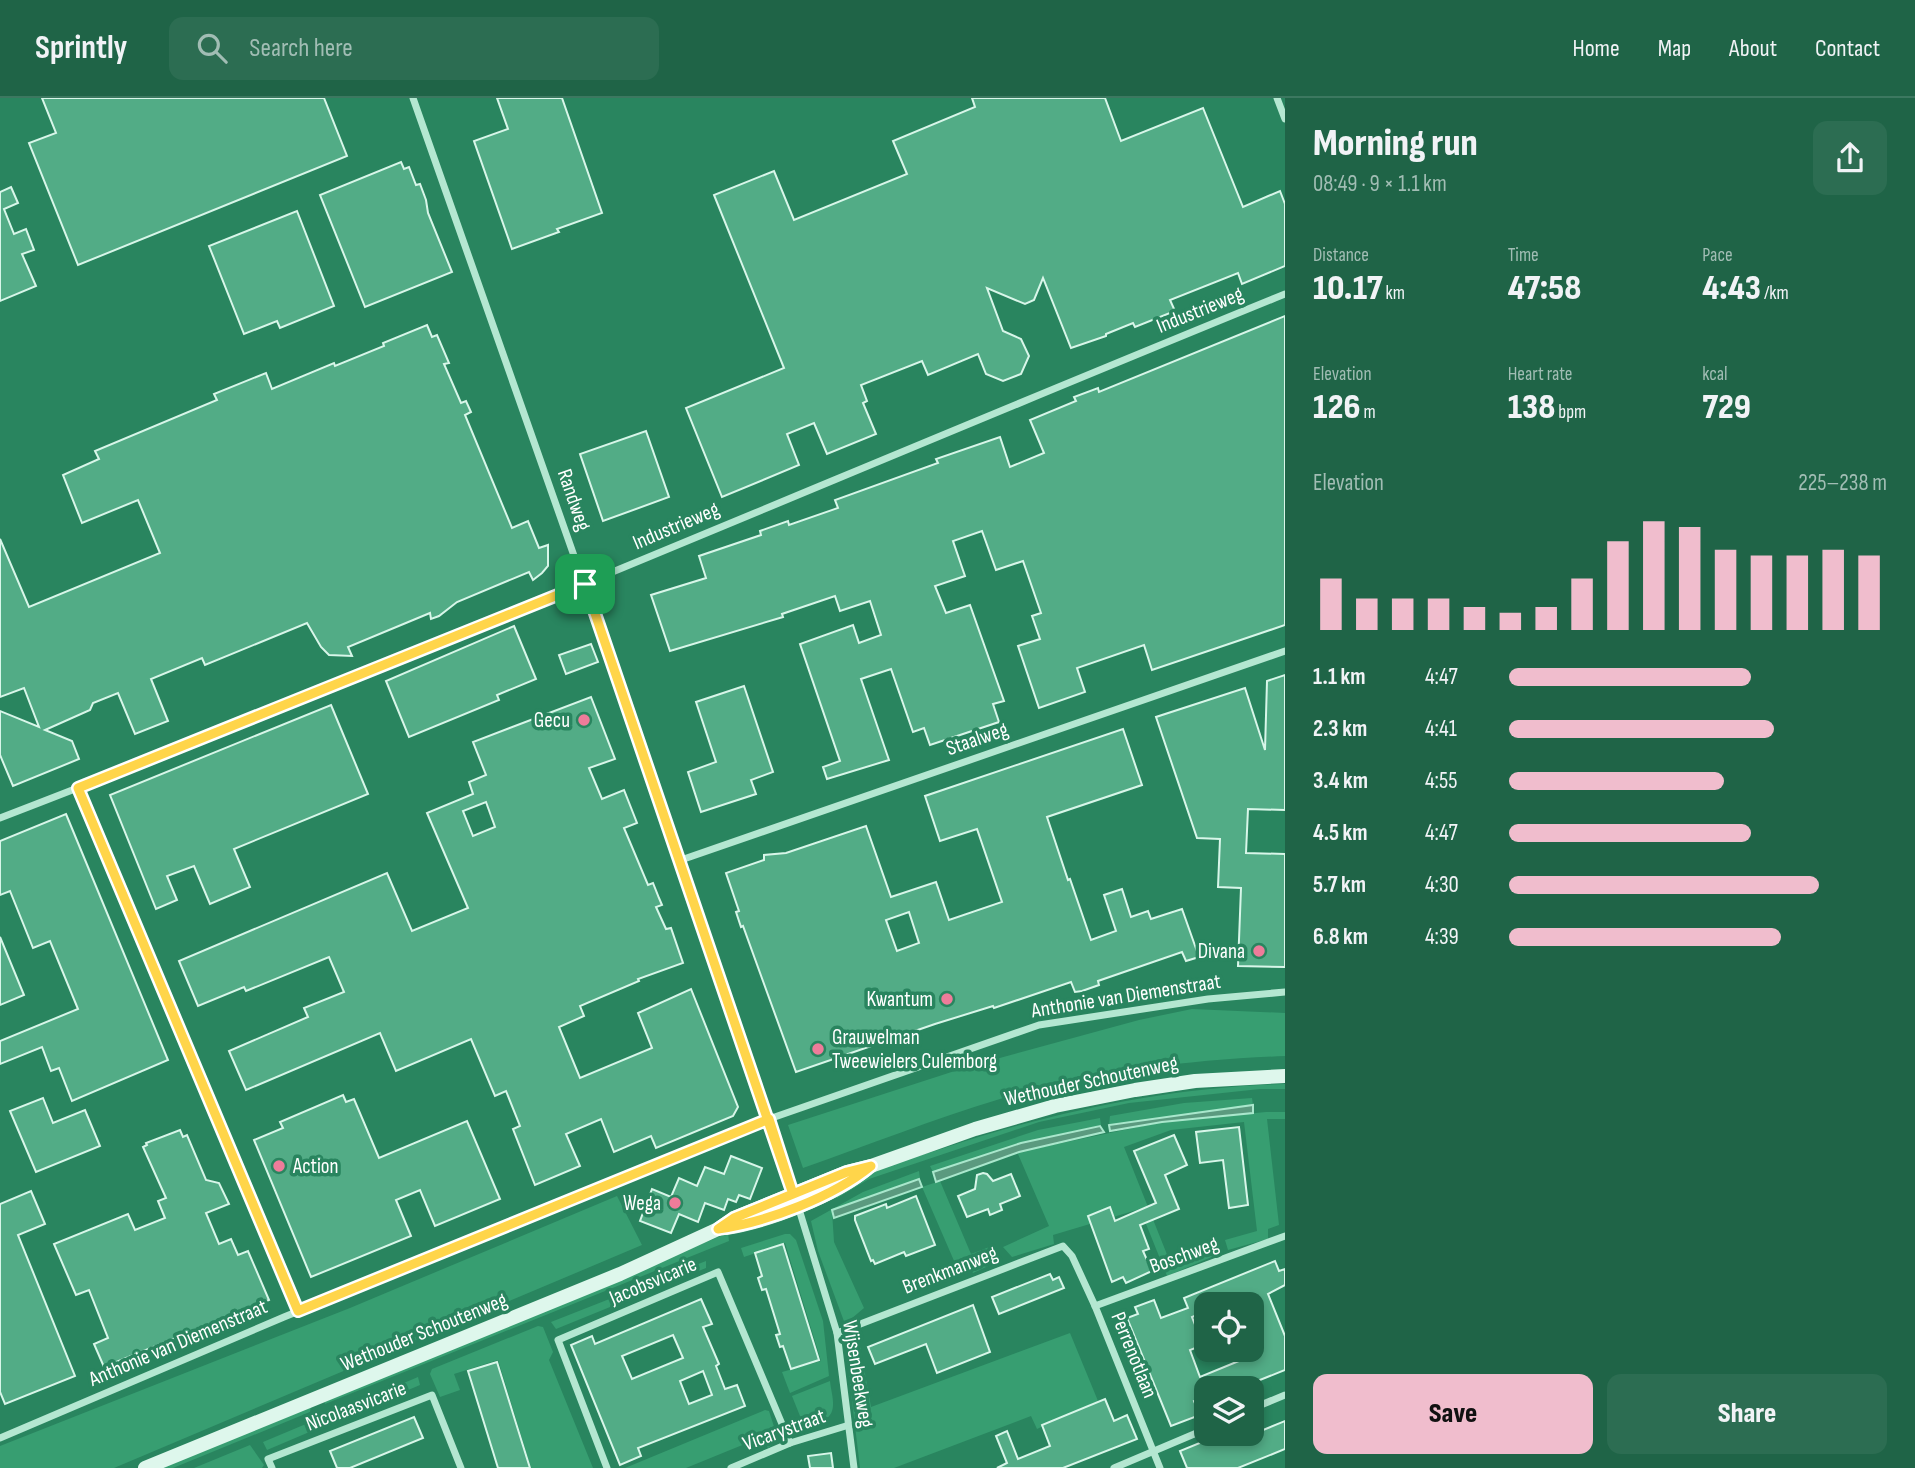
<!DOCTYPE html>
<meta charset="utf-8">
<style>
body{margin:0;font-family:"Sofia Sans Condensed",sans-serif;background:#2c6d52;color:#f1f3f6;height:100vh;display:flex;flex-direction:column;font-size:26px;white-space:nowrap}
*{box-sizing:border-box;margin:0}
p{font-size:23px;color:#a1bdb4}
.icon{flex:none;width:38px;height:38px;fill:none;stroke:currentColor;stroke-width:2;stroke-linecap:round;stroke-linejoin:round}
.map{position:relative;flex:1;overflow:hidden}
.details{display:flex;flex-direction:column;background:#1f6447;width:630px}
.details>*{flex:none}
.buttons{position:absolute;left:1194px;top:1194px;display:grid;gap:14px}
.buttons a{display:grid;place-items:center;width:70px;height:70px;border-radius:14px;background:#1f6447;box-shadow:0 4px 10px #0003;font-size:35px}
.pin{position:absolute;display:grid;place-items:center;width:60px;height:60px;color:#fff;margin:-30px;border-radius:14px;box-shadow:0 4px 10px #0006}
.round{display:grid;place-items:center;flex:none;width:74px;height:74px;border-radius:14px;background:#2c6d52}
.head{display:flex;align-items:center;justify-content:space-between;height:119px;padding:0 28px}
h1{font-size:38px;font-weight:800;line-height:52px}
.figures{display:grid;grid-template-columns:repeat(3,1fr);gap:10px;height:119px;padding:7px 28px}
.figures div{display:grid;align-content:center}
.figures b{font-size:35px;font-weight:800}
.figures small{font-size:19px;font-weight:400}
.figures p{font-size:19px}
.chart{height:196px;padding:14px 28px}
.chart p{display:flex;justify-content:space-between}
.chart svg{width:100%;height:126px;margin-top:7px;stroke:#f0bdcd;stroke-width:6}
.cta{display:flex;gap:14px;margin-top:auto;padding:14px 28px}
.cta a{flex:1;height:80px;border-radius:14px;background:#f0bdcd;color:#111;font-size:28px;font-weight:800;line-height:80px;text-align:center}
.cta a+a{background:#2c6d52;color:#f1f3f6}
ul{padding:0 28px;list-style:none;font-size:23px}
li{display:grid;grid-template-columns:112px 84px 1fr;align-items:center;height:52px}
li i{height:18px;border-radius:9px;background:#f0bdcd}
header{display:flex;align-items:center;gap:42px;box-sizing:border-box;height:98px;padding:0 35px;background:#1f6447;border-bottom:2px solid #3c7860}
header strong{font-size:33px}
nav{display:flex;gap:38px;margin-inline-start:auto;font-size:24px}
.search{width:490px;height:63px;background:#2c6d52;display:flex;align-items:center;gap:18px;box-sizing:border-box;padding:0 24px;border-radius:14px;color:#a1bdb4;font-size:26px}
main{display:flex;flex:1;min-height:0}
.map>svg:first-child{display:block}
.green{fill:#379e71}
.water{fill:#5b9a7f;stroke:#a9e7cc;stroke-width:2}
.building{fill:#52ac86;stroke:#d8f6e9;stroke-width:2;fill-rule:evenodd}
.lines{fill:none;stroke-linecap:round;stroke-linejoin:round}
.street{stroke:#b4e7d1;stroke-width:7}
.secondary{stroke:#def7ec;stroke-width:14}
.route-casing{stroke:#fff;stroke-width:14}
.route{stroke:#ffd54a;stroke-width:9}
.poi-dot{fill:#ee7c9a;stroke:#29855f;stroke-width:2.5}
.labels{text-anchor:middle;dominant-baseline:central;stroke-width:7;stroke-linejoin:round;paint-order:stroke}
.street-label{font-size:21px;fill:#fff;stroke:#29855f}
.poi-label{font-size:21px;fill:#fff;stroke:#29855f;text-anchor:end}
</style>
<header>
<strong>Sprintly</strong>
<div class="search"><svg class="icon" aria-label="search" viewBox="0 0 24 24"><circle cx="10" cy="10" r="6"/><path d="M15 15l6 6"/></svg>Search here</div>
<nav><a>Home</a><a>Map</a><a>About</a><a>Contact</a></nav>
</header>
<main>
<div class="map">
<svg width="1285" height="1370" viewBox="0 0 1285 1370">
<rect width="100%" height="100%" fill="#29855f"/>
<g class="green">
<path d="M 1192,911 L 1285,915 L 1285,958 C 1189,962 1093,973 1000,1001 C 933,1021 869,1047 803,1070 L 788,1027 L 967,969 L 1139,922 Z"/>
<path d="M 1285,986 L 1285,991 L 1260,991 L 1129,1005 L 1039,1024 L 869,1081 L 837,1100 L 834,1097 C 844,1091 854,1083 865,1077 C 888,1065 916,1059 941,1051 C 1051,1014 1169,989 1285,986 Z"/>
<path d="M 1252,1000 L 1253,1007 L 1109,1027 L 1110,1018 L 1184,1005 Z"/>
<path d="M 1266,1014 L 1285,1014 L 1285,1021 L 1267,1021 L 1279,1127 L 1268,1131 L 1268,1141 L 1228,1152 L 1225,1142 L 1257,1133 L 1244,1024 L 1171,1032 L 1124,1049 L 1170,1164 L 1212,1150 L 1214,1158 L 1167,1178 L 1140,1111 L 1053,1137 L 1054,1146 L 1012,1159 L 1003,1149 L 1049,1128 L 1018,1056 L 1019,1054 L 1162,1024 Z"/>
<path d="M 1100,1020 L 1101,1027 L 1021,1045 L 933,1074 L 930,1068 L 1038,1032 Z"/>
<path d="M 919,1073 L 920,1081 L 832,1113 L 834,1144 L 864,1210 L 845,1226 L 818,1153 L 811,1123 L 863,1094 Z"/>
<path d="M 940,1083 L 971,1156 L 992,1148 L 997,1164 L 973,1175 L 969,1169 L 958,1172 L 922,1089 Z"/>
<path d="M 617,1098 L 642,1147 L 114,1370 L 0,1370 L 0,1348 L 350,1210 Z"/>
<path d="M 728,1135 L 729,1143 L 325,1306 L 324,1302 Z"/>
<path d="M 785,1136 L 790,1136 L 796,1142 L 823,1223 L 829,1278 L 790,1295 L 782,1274 L 821,1263 L 785,1145 L 744,1159 L 741,1150 Z"/>
<path d="M 706,1163 L 706,1170 L 556,1231 L 551,1224 Z"/>
<path d="M 538,1228 L 543,1229 L 553,1254 L 549,1262 L 593,1370 L 531,1370 L 498,1262 L 454,1276 L 460,1292 L 440,1299 L 430,1276 L 432,1271 Z"/>
<path d="M 1070,1235 L 1098,1303 L 1037,1331 L 1031,1318 L 894,1370 L 860,1370 L 846,1252 L 860,1248 L 871,1309 Z"/>
<path d="M 418,1279 L 420,1287 L 267,1352 L 263,1344 Z"/>
<path d="M 830,1283 C 831,1295 838,1312 827,1320 L 823,1314 L 802,1323 L 792,1298 Z"/>
<path d="M 311,1308 L 310,1314 L 173,1370 L 160,1370 Z"/>
<path d="M 765,1312 L 769,1313 L 777,1338 L 774,1345 L 768,1350 L 762,1339 L 686,1370 L 625,1370 Z"/>
<path d="M 250,1347 L 264,1367 L 262,1370 L 194,1370 Z"/>
</g>
<g class="water">
<path d="M 1253,1007 L 1253,1015 L 1162,1024 L 1110,1033 L 1109,1027 Z"/>
<path d="M 1100,1028 L 1104,1034 L 1019,1054 L 936,1084 L 933,1074 L 1021,1045 Z"/>
<path d="M 919,1081 L 922,1089 L 834,1120 L 832,1112 Z"/>
</g>
<g class="building">
<path d="M 42,0 L 324,0 L 347,58 L 78,167 L 29,45 L 56,35 Z"/>
<path d="M 497,0 L 562,0 L 602,115 L 557,131 L 559,134 L 512,151 L 474,43 L 508,31 Z"/>
<path d="M 972,0 L 1105,0 L 1121,43 L 1203,10 L 1243,109 L 1280,93 L 1285,106 L 1285,168 L 1242,186 L 1238,175 L 1170,202 L 1175,213 L 1135,229 L 1133,225 L 1106,236 L 1106,238 L 1071,250 L 1043,180 L 1034,202 L 1025,206 L 987,190 L 1003,233 L 1021,241 L 1029,258 L 1021,276 L 1003,283 L 986,276 L 978,256 L 928,277 L 922,263 L 861,287 L 867,303 L 863,305 L 876,336 L 827,356 L 814,325 L 787,336 L 799,367 L 722,399 L 686,310 L 784,270 L 714,97 L 774,73 L 794,122 L 907,76 L 893,43 L 975,9 Z"/>
<path d="M 401,64 L 404,71 L 409,69 L 416,87 L 420,86 L 426,102 L 428,115 L 452,174 L 365,209 L 320,97 Z"/>
<path d="M 11,89 L 18,105 L 4,111 L 14,136 L 26,131 L 34,152 L 22,156 L 36,188 L 0,203 L 0,94 Z"/>
<path d="M 297,113 L 334,208 L 280,230 L 277,223 L 244,236 L 209,148 Z"/>
<path d="M 1285,218 L 1285,527 L 1152,572 L 1144,547 L 1077,570 L 1085,594 L 1039,610 L 1018,548 L 1040,541 L 1032,518 L 1041,515 L 1023,463 L 996,472 L 982,433 L 953,443 L 965,478 L 935,488 L 946,515 L 970,507 L 1004,603 L 993,606 L 999,624 L 930,647 L 924,630 L 913,634 L 891,571 L 861,581 L 889,662 L 827,681 L 823,669 L 840,663 L 800,546 L 853,527 L 859,545 L 881,537 L 870,503 L 840,513 L 835,498 L 782,516 L 783,519 L 670,553 L 651,497 L 706,480 L 699,458 L 761,437 L 760,433 L 788,423 L 789,427 L 838,410 L 835,402 L 938,365 L 936,361 L 1000,339 L 1010,369 L 1044,355 L 1030,322 L 1076,303 L 1074,299 L 1098,290 L 1099,294 Z"/>
<path d="M 427,227 L 432,239 L 437,237 L 449,265 L 444,266 L 461,305 L 466,303 L 471,314 L 465,317 L 512,430 L 528,423 L 539,450 L 548,447 L 548,468 L 542,475 L 533,482 L 529,474 L 457,504 L 439,518 L 431,521 L 430,515 L 348,549 L 352,558 L 329,557 L 321,549 L 307,525 L 205,567 L 202,560 L 151,581 L 168,623 L 135,636 L 118,595 L 93,605 L 90,612 L 45,632 L 72,643 L 79,661 L 13,688 L 0,657 L 0,613 L 39,629 L 24,590 L 0,599 L 0,441 L 29,509 L 160,455 L 138,402 L 82,425 L 63,377 L 99,361 L 95,353 L 217,302 L 214,296 L 266,275 L 272,291 L 334,265 L 335,268 L 384,248 L 383,245 Z"/>
<path d="M 646,333 L 669,399 L 603,423 L 580,356 Z"/>
<path d="M 514,528 L 536,581 L 497,597 L 499,602 L 409,639 L 386,583 Z"/>
<path d="M 591,546 L 598,564 L 566,576 L 559,557 Z"/>
<path d="M 1285,577 L 1285,712 L 1248,711 L 1246,755 L 1285,756 L 1285,869 L 1238,868 L 1241,790 L 1218,789 L 1220,741 L 1197,740 L 1156,619 L 1245,590 L 1265,652 L 1267,583 Z"/>
<path d="M 744,588 L 773,674 L 751,682 L 756,696 L 701,714 L 688,674 L 716,664 L 696,604 Z"/>
<path d="M 591,599 L 615,661 L 589,670 L 602,701 L 624,692 L 637,725 L 624,730 L 648,787 L 653,785 L 659,800 L 662,807 L 656,809 L 666,831 L 671,830 L 683,865 L 638,881 L 639,883 L 580,908 L 584,918 L 559,929 L 580,980 L 652,950 L 638,915 L 691,891 L 738,1009 L 733,1018 L 656,1050 L 651,1038 L 614,1054 L 601,1021 L 566,1036 L 580,1068 L 535,1087 L 513,1031 L 520,1028 L 506,993 L 495,998 L 471,941 L 396,973 L 380,935 L 246,992 L 229,953 L 308,919 L 304,910 L 344,894 L 329,859 L 246,893 L 244,889 L 198,908 L 179,863 L 387,775 L 412,833 L 468,810 L 427,715 L 473,696 L 469,684 L 486,677 L 473,644 ZM 486,704 L 495,729 L 473,738 L 463,713 Z"/>
<path d="M 331,607 L 368,696 L 234,751 L 250,789 L 210,806 L 194,768 L 167,778 L 177,802 L 156,811 L 110,697 Z"/>
<path d="M 1123,631 L 1142,687 L 1047,719 L 1068,782 L 1070,781 L 1091,842 L 1116,833 L 1104,797 L 1122,791 L 1131,819 L 1148,813 L 1151,821 L 1182,811 L 1199,859 L 1186,863 L 1182,854 L 1098,883 L 1099,887 L 1082,893 L 1075,894 L 1071,884 L 994,910 L 993,908 L 935,926 L 796,974 L 743,828 L 741,829 L 736,814 L 739,813 L 726,775 L 764,762 L 764,757 L 786,755 L 866,728 L 891,799 L 936,784 L 949,822 L 1002,804 L 977,731 L 940,743 L 925,698 ZM 909,814 L 919,845 L 897,853 L 886,822 Z"/>
<path d="M 66,716 L 168,962 L 72,1003 L 59,970 L 51,973 L 42,949 L 0,966 L 0,943 L 78,911 L 50,843 L 33,850 L 10,793 L 0,797 L 0,743 Z"/>
<path d="M 0,839 L 24,897 L 0,907 Z"/>
<path d="M 343,997 L 346,1004 L 354,1001 L 379,1060 L 467,1023 L 500,1101 L 435,1128 L 420,1092 L 396,1102 L 411,1138 L 311,1179 L 254,1042 L 283,1030 L 280,1024 Z"/>
<path d="M 43,1000 L 53,1025 L 85,1012 L 100,1048 L 36,1074 L 10,1013 Z"/>
<path d="M 1239,1029 L 1248,1107 L 1229,1110 L 1223,1062 L 1200,1065 L 1196,1034 Z"/>
<path d="M 180,1032 L 183,1039 L 187,1037 L 206,1082 L 219,1085 L 229,1106 L 206,1115 L 219,1146 L 231,1141 L 238,1157 L 248,1153 L 269,1202 L 104,1269 L 94,1246 L 108,1240 L 89,1192 L 76,1197 L 54,1146 L 128,1116 L 135,1132 L 165,1120 L 158,1103 L 166,1100 L 143,1049 L 147,1047 L 146,1045 Z"/>
<path d="M 1174,1037 L 1187,1067 L 1165,1077 L 1179,1111 L 1140,1127 L 1149,1151 L 1143,1153 L 1152,1173 L 1126,1185 L 1123,1179 L 1112,1184 L 1088,1118 L 1110,1109 L 1115,1123 L 1156,1105 L 1134,1053 Z"/>
<path d="M 731,1058 L 762,1070 L 750,1101 L 739,1097 L 736,1104 L 728,1101 L 724,1112 L 705,1105 L 698,1124 L 679,1116 L 671,1135 L 640,1123 L 652,1091 L 671,1099 L 679,1080 L 697,1088 L 705,1069 L 724,1076 Z"/>
<path d="M 983,1075 L 987,1076 L 993,1083 L 1011,1076 L 1020,1098 L 1000,1106 L 1002,1112 L 990,1117 L 988,1111 L 967,1119 L 958,1098 L 975,1091 L 977,1077 Z"/>
<path d="M 31,1093 L 45,1126 L 18,1137 L 75,1278 L 5,1306 L 0,1294 L 0,1106 Z"/>
<path d="M 916,1098 L 935,1147 L 906,1158 L 904,1154 L 875,1166 L 873,1162 L 871,1163 L 855,1122 L 855,1118 L 886,1106 L 887,1110 Z"/>
<path d="M 783,1146 L 819,1262 L 791,1271 L 783,1248 L 780,1249 L 776,1237 L 780,1236 L 766,1191 L 762,1192 L 758,1180 L 762,1178 L 755,1155 Z"/>
<path d="M 1275,1163 L 1279,1173 L 1285,1171 L 1285,1187 L 1268,1196 L 1285,1238 L 1285,1272 L 1240,1290 L 1206,1290 L 1206,1299 L 1194,1303 L 1200,1317 L 1171,1328 L 1127,1220 L 1138,1216 L 1135,1209 L 1154,1202 L 1161,1220 L 1188,1210 L 1184,1200 ZM 1206,1206 L 1251,1206 L 1251,1258 L 1200,1279 L 1190,1252 L 1203,1247 L 1192,1219 L 1206,1213 Z"/>
<path d="M 1050,1176 L 1053,1182 L 1059,1179 L 1064,1190 L 999,1216 L 992,1199 Z"/>
<path d="M 701,1201 L 712,1226 L 703,1229 L 719,1266 L 716,1268 L 725,1291 L 737,1287 L 745,1308 L 638,1350 L 641,1358 L 620,1367 L 571,1247 L 592,1238 L 595,1246 ZM 673,1237 L 683,1260 L 632,1281 L 622,1258 ZM 703,1273 L 712,1297 L 689,1306 L 680,1283 Z"/>
<path d="M 973,1207 L 990,1254 L 937,1275 L 926,1246 L 875,1266 L 868,1249 Z"/>
<path d="M 497,1264 L 515,1322 L 530,1370 L 498,1370 L 468,1273 Z"/>
<path d="M 1105,1301 L 1114,1323 L 1127,1317 L 1137,1341 L 1063,1370 L 997,1370 L 1007,1365 L 996,1338 L 1007,1333 L 1018,1361 L 1050,1348 L 1042,1327 Z"/>
<path d="M 414,1319 L 423,1340 L 350,1370 L 337,1370 L 330,1353 Z"/>
<path d="M 1285,1323 L 1285,1351 L 1238,1370 L 1187,1370 L 1180,1353 L 1224,1335 L 1229,1346 Z"/>
<path d="M 831,1355 L 833,1370 L 810,1370 L 808,1358 Z"/>
</g>
<g class="lines">
<g class="street">
<path d="M 413,0 L 681,762 L 793,1097"/>
<path d="M 1277,0 L 1285,21"/>
<path d="M 78,690 L 298,1213"/>
<path d="M 0,720 C 432,554 857,370 1285,196"/>
<path d="M 681,762 L 1285,553"/>
<path d="M 798,1108 L 837,1235 L 854,1370"/>
<path d="M 1095,1208 L 1285,1138"/>
<path d="M 837,1235 L 1063,1148 L 1072,1158 L 1095,1208 L 1160,1370"/>
<path d="M 1251,1311 L 1285,1297"/>
<path d="M 0,1340 L 284,1219 L 769,1021 L 1039,927 L 1208,901 L 1285,894"/>
<path d="M 272,1370 L 268,1361 L 432,1297 L 461,1370"/>
<path d="M 607,1370 L 558,1242 L 718,1174 L 790,1345"/>
<path d="M 731,1370 L 790,1345 L 849,1327"/>
<path d="M 1114,1370 L 1206,1331"/>
</g>
<g class="secondary">
<path d="M 726,1130 C 767,1124 835,1098 867,1071"/>
<path d="M 145,1370 L 620,1176 L 718,1131 L 734,1120 L 847,1074 L 871,1068 L 975,1031 L 1055,1008 L 1135,992 L 1195,983 L 1285,978"/>
</g>
</g>
<g class="lines">
<g class="route-casing">
<path id="route" d="M 585,486 L 78,690 L 298,1213 L 769,1021 L 793,1096 L 734,1120 L 718,1131 C 767,1124 833,1099 871,1068 L 847,1074 L 793,1096 C 725,892 655,689 585,486"/>
</g>
<use href="#route" class="route"/>
</g>
<g class="poi-dot">
<circle cx="584" cy="622" r="7"/>
<circle cx="1259" cy="853" r="7"/>
<circle cx="947" cy="901" r="7"/>
<circle cx="818" cy="951" r="7"/>
<circle cx="279" cy="1068" r="7"/>
<circle cx="675" cy="1105" r="7"/>
</g>
<g class="labels">
<g class="street-label">
<text transform="translate(1200 212) rotate(-22)">Industrieweg</text>
<text transform="translate(574 402) rotate(71)">Randweg</text>
<text transform="translate(676 428) rotate(-23)">Industrieweg</text>
<text transform="translate(977 641) rotate(-19)">Staalweg</text>
<text transform="translate(1126 898) rotate(-9)">Anthonie van Diemenstraat</text>
<text transform="translate(1091 983) rotate(-12)">Wethouder Schoutenweg</text>
<text transform="translate(1184 1157) rotate(-20)">Boschweg</text>
<text transform="translate(950 1172) rotate(-21)">Brenkmanweg</text>
<text transform="translate(653 1183) rotate(-23)">Jacobsvicarie</text>
<text transform="translate(424 1234) rotate(-22)">Wethouder Schoutenweg</text>
<text transform="translate(178 1245) rotate(-23)">Anthonie van Diemenstraat</text>
<text transform="translate(1134 1257) rotate(68)">Perrenotlaan</text>
<text transform="translate(858 1276) rotate(81)">Wijsenbeekweg</text>
<text transform="translate(356 1308) rotate(-21)">Nicolaasvicarie</text>
<text transform="translate(784 1332) rotate(-20)">Vicarystraat</text>
</g>
<g class="poi-label">
<text x="570" y="622">Gecu</text>
<text x="1245" y="853">Divana</text>
<text x="933" y="901">Kwantum</text>
<text x="832" y="939" text-anchor="start">Grauwelman<tspan x="832" dy="24">Tweewielers Culemborg</tspan></text>
<text x="293" y="1068" text-anchor="start">Action</text>
<text x="661" y="1105">Wega</text>
</g>
</g>
</svg>
<div class="buttons">
<a><svg class="icon" aria-label="locate" viewBox="0 0 24 24"><circle cx="12" cy="12" r="6"/><path d="M12 2v4M12 18v4M2 12h4M18 12h4"/></svg></a>
<a><svg class="icon" aria-label="layers" viewBox="0 0 24 24"><path d="M12 4l9 5-9 5-9-5zM3 14l9 5 9-5"/></svg></a>
</div>
<div class="pin" style="left:585px;top:486px;background:#1e9e55"><svg class="icon" aria-label="arrive" viewBox="0 0 24 24"><path d="M6 21V4h12l-3 4 3 4H6"/></svg></div>
</div>
<section class="details">
<div class="head"><div><h1>Morning run</h1><p>08:49 · 9 × 1.1 km</p></div><a class="round"><svg class="icon" aria-label="share" viewBox="0 0 24 24"><path d="M12 15V3M7 8l5-5 5 5M5 13v7h14v-7"/></svg></a></div>
<div class="figures">
<div><p>Distance</p><b>10.17<small> km</small></b></div>
<div><p>Time</p><b>47:58</b></div>
<div><p>Pace</p><b>4:43<small> /km</small></b></div>
</div>
<div class="figures">
<div><p>Elevation</p><b>126<small> m</small></b></div>
<div><p>Heart rate</p><b>138<small> bpm</small></b></div>
<div><p>kcal</p><b>729</b></div>
</div>
<div class="chart"><p><span>Elevation</span>225–238 m</p>
<svg viewBox="0 0 160 44" preserveAspectRatio="none"><path d="M5 44V26M15 44V33M25 44V33M35 44V33M45 44V36M55 44V38M65 44V36M75 44V26M85 44V13M95 44V6M105 44V8M115 44V16M125 44V18M135 44V18M145 44V16M155 44V18"/></svg>
</div>
<ul>
<li><b>1.1 km</b>4:47<i style="width:64%"></i></li>
<li><b>2.3 km</b>4:41<i style="width:70%"></i></li>
<li><b>3.4 km</b>4:55<i style="width:57%"></i></li>
<li><b>4.5 km</b>4:47<i style="width:64%"></i></li>
<li><b>5.7 km</b>4:30<i style="width:82%"></i></li>
<li><b>6.8 km</b>4:39<i style="width:72%"></i></li>
</ul>
<div class="cta"><a>Save</a><a>Share</a></div>
</section>
</main>
